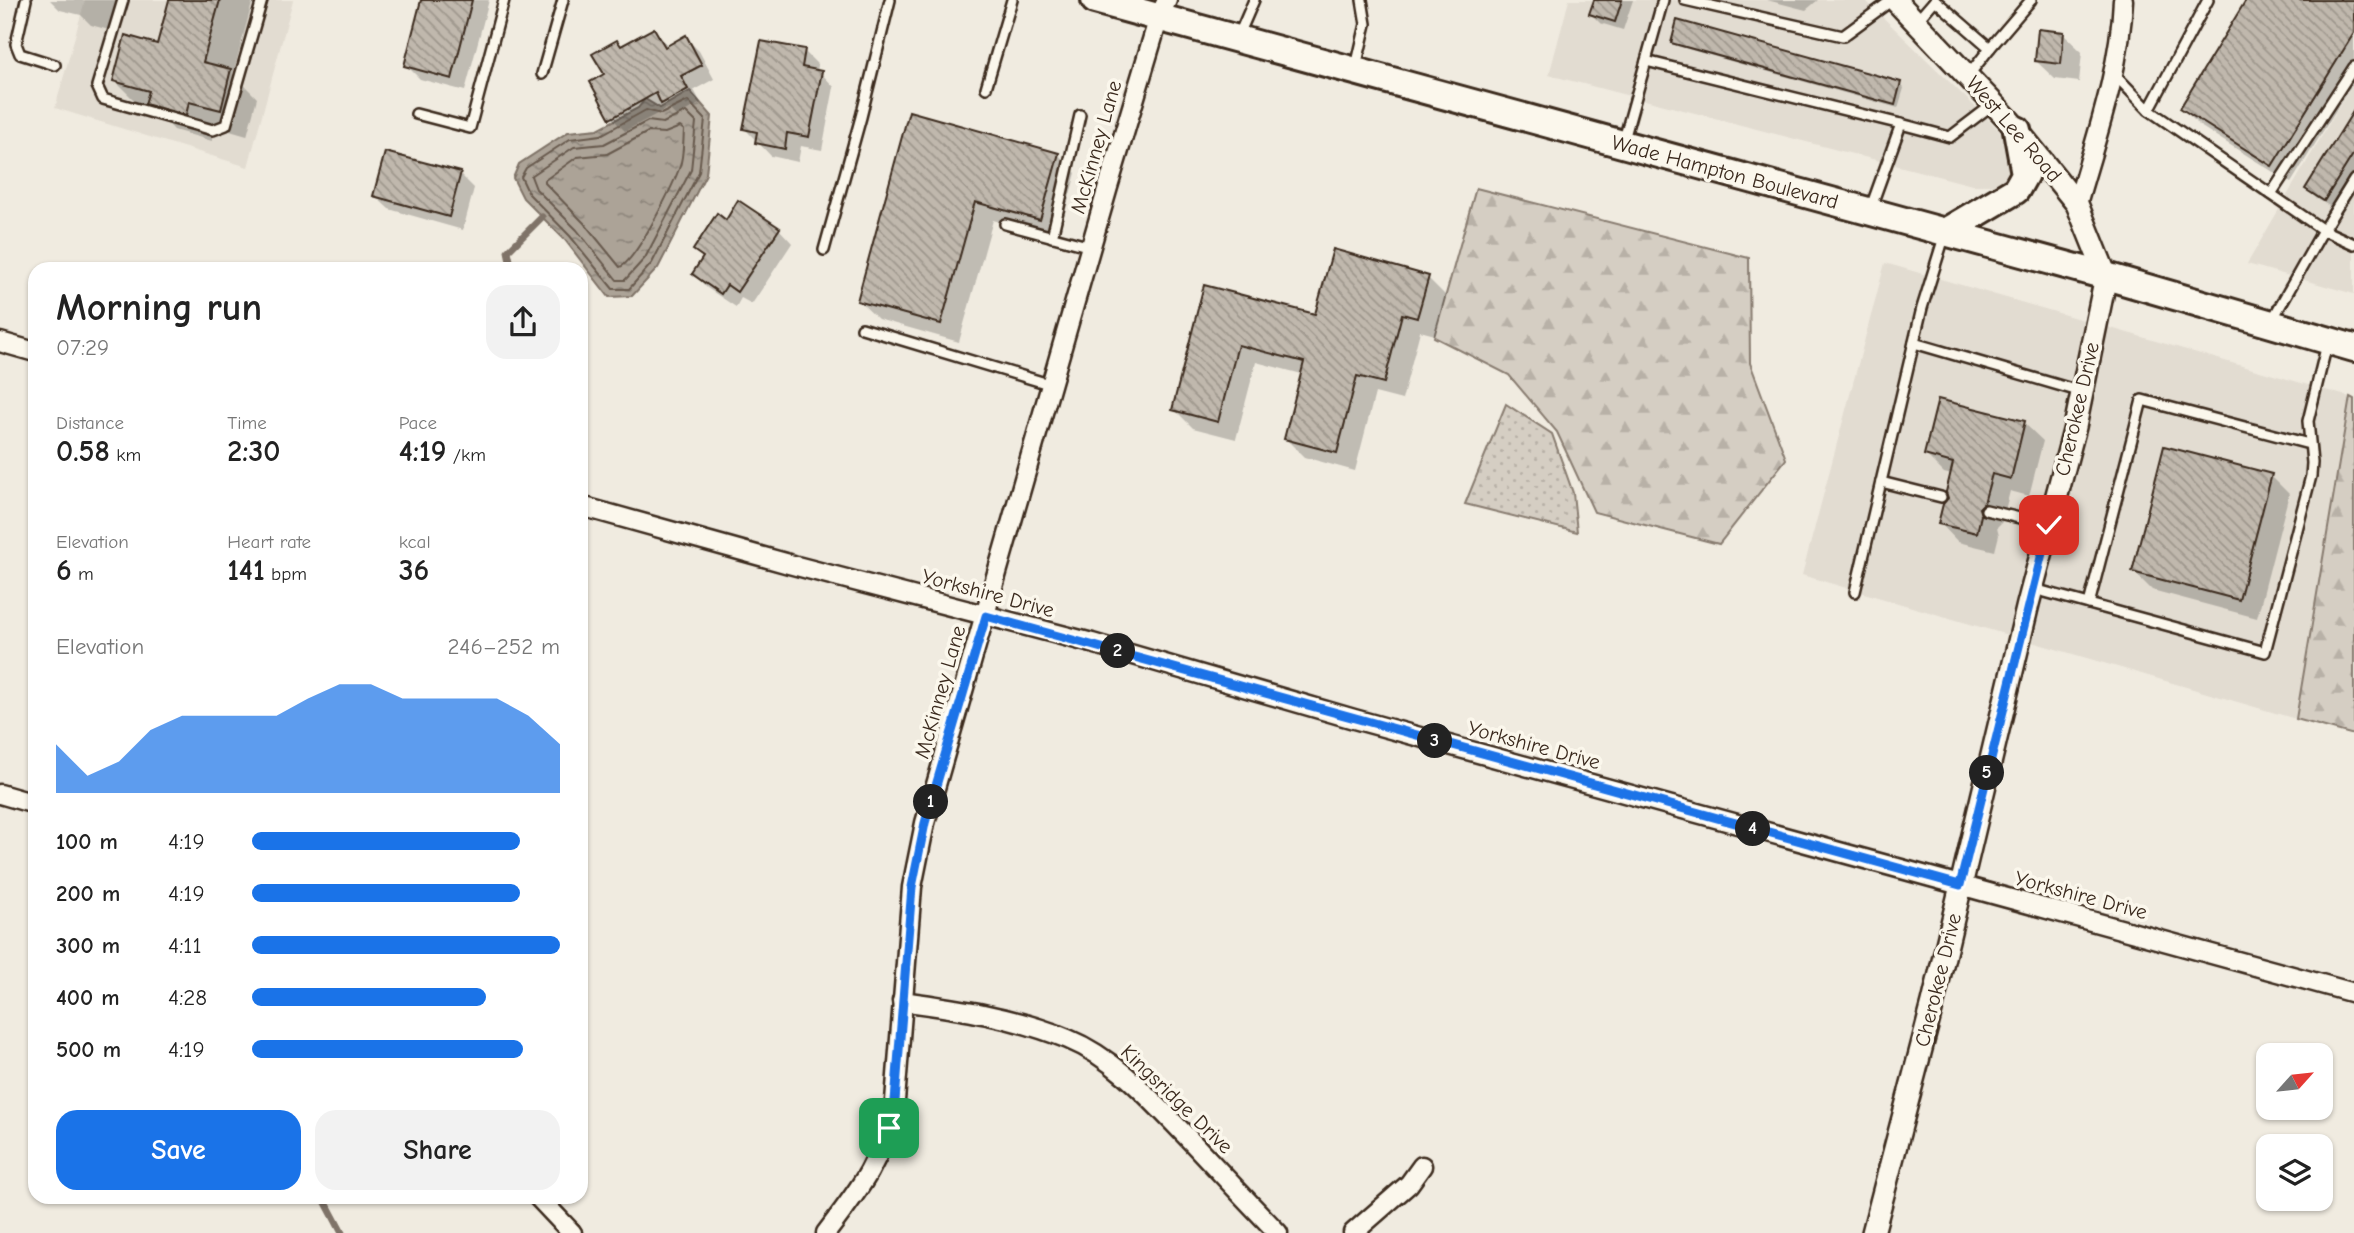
<!DOCTYPE html>
<meta charset="utf-8">
<style>
body{margin:0;font-family:"Comic Neue",sans-serif;background:#f2f2f2;color:#222;height:100vh;display:flex;flex-direction:column;font-size:26px;white-space:nowrap}
*{box-sizing:border-box;margin:0}
p{font-size:23px;color:#767676}
.icon{flex:none;width:38px;height:38px;fill:none;stroke:currentColor;stroke-width:2;stroke-linecap:round;stroke-linejoin:round}
.map{position:relative;flex:1;overflow:hidden}
.drawer{position:absolute;left:28px;top:262px;width:560px;height:942px;display:flex;flex-direction:column;background:#fff;border-radius:21px;box-shadow:0 2px 5px #0004}
.drawer>*{flex:none}
.needle{width:46px;rotate:63deg}
.fabs{position:absolute;left:2256px;top:1043px;display:grid;gap:14px}
.fabs a{display:grid;place-items:center;width:77px;height:77px;border-radius:14px;background:#fff;box-shadow:0 2px 5px #0004;font-size:35px}
.pin{position:absolute;display:grid;place-items:center;width:60px;height:60px;color:#fff;margin:-30px;border-radius:14px;box-shadow:0 4px 10px #0006}
.km{position:absolute;width:35px;height:35px;margin:-18px;border-radius:50%;background:#222;color:#fff;font-size:19px;line-height:35px;text-align:center}
.round{display:grid;place-items:center;flex:none;width:74px;height:74px;border-radius:21px;background:#f2f2f2}
.overview{display:flex;align-items:center;justify-content:space-between;height:119px;padding:0 28px}
h1{font-size:38px;font-weight:700;line-height:52px}
.metrics{display:grid;grid-template-columns:repeat(3,1fr);gap:10px;height:119px;padding:7px 28px}
.metrics div{display:grid;align-content:center}
.metrics b{font-size:30px;font-weight:700}
.metrics small{font-size:19px;font-weight:400}
.metrics p{font-size:19px}
.chart{height:196px;padding:14px 28px}
.chart p{display:flex;justify-content:space-between}
.chart svg{width:100%;height:126px;margin-top:7px;fill:#1a73e8;opacity:.7}
.primary-button{display:flex;gap:14px;margin-top:auto;padding:14px 28px}
.primary-button a{flex:1;height:80px;border-radius:21px;background:#1a73e8;color:#fff;font-size:28px;font-weight:700;line-height:80px;text-align:center}
.primary-button a+a{background:#f2f2f2;color:#222}
ul{padding:0 28px;list-style:none;font-size:23px}
li{display:grid;grid-template-columns:112px 84px 1fr;align-items:center;height:52px}
li i{height:18px;border-radius:9px;background:#1a73e8}
.map>svg:first-child{display:block}
.built{fill:#e2dcd1}
.green{fill:url(#green-dots);stroke:#887c70;stroke-width:2}
.forest{fill:url(#forest-firs);stroke:#887c70;stroke-width:2}
.water{fill:url(#water-ripples);stroke:#7f7367;stroke-width:2}
.shadow{fill:#0003}
.lines{fill:none;stroke-linecap:round;stroke-linejoin:round}
.shore{stroke:#685a4e;stroke-width:2}
.stream{stroke:#7f7367;stroke-width:7}
.building{fill:url(#building-back-hatch);stroke:#3b2a1e;stroke-width:2}
.service-casing{stroke:#3b2a1e;stroke-width:14}
.minor-casing{stroke:#3b2a1e;stroke-width:23}
.tertiary-casing{stroke:#3b2a1e;stroke-width:26}
.primary-casing{stroke:#3b2a1e;stroke-width:32}
.service{stroke:#fbf7ec;stroke-width:9}
.minor{stroke:#fbf7ec;stroke-width:18}
.tertiary{stroke:#fbf7ec;stroke-width:21}
.primary{stroke:#fbf7ec;stroke-width:26}
.route-casing{stroke:#fff;stroke-width:14}
.route{stroke:#1a73e8;stroke-width:9}
.labels{text-anchor:middle;dominant-baseline:central;stroke-width:7;stroke-linejoin:round;paint-order:stroke}
.street-label{font-size:21px;fill:#3b2a1e;stroke:#fbf7ec}
</style>
<div class="map">
<svg width="2354" height="1233" viewBox="0 0 2354 1233">
<defs>
<pattern id="green-dots" width="8" height="8" patternUnits="userSpaceOnUse" patternTransform="scale(1.75)"><rect width="8" height="8" fill="#d5cec3"/><path d="M2 2h.1M6 6h.1" fill="none" stroke="#b8b1a7" stroke-width="1.8" stroke-linecap="round"/></pattern>
<pattern id="forest-firs" width="22" height="20" patternUnits="userSpaceOnUse" patternTransform="scale(1.75)"><rect width="22" height="20" fill="#d5cec3"/><path d="M5 1l3.5 6h-7zM16 11l3.5 6h-7z" fill="#b8b1a7"/></pattern>
<pattern id="water-ripples" width="26" height="14" patternUnits="userSpaceOnUse" patternTransform="scale(1.75)"><rect width="26" height="14" fill="#aca397"/><path d="M2 4q2-2 4 0t4 0M15 11q2-2 4 0t4 0" fill="none" stroke="#8d857b"/></pattern>
<pattern id="building-back-hatch" width="6" height="6" patternUnits="userSpaceOnUse" patternTransform="scale(1.75)"><rect width="6" height="6" fill="#c0b8ad"/><path d="M-1 5l2 2M0 0l6 6M5-1l2 2" fill="none" stroke="#9d968c"/></pattern>
</defs>
<rect width="100%" height="100%" fill="#f0ebe0"/>
<filter id="ink" filterUnits="userSpaceOnUse"><feTurbulence type="fractalNoise" baseFrequency=".0143" numOctaves="2"/><feDisplacementMap in="SourceGraphic" scale="14" xChannelSelector="R" yChannelSelector="G"/><feConvolveMatrix kernelMatrix="1 2 1 2 8 2 1 2 1" color-interpolation-filters="sRGB"/></filter>
<g filter="url(#ink)">
<g class="built">
<path d="M 85,0 L 293,0 L 248,167 L 55,108 Z"/>
<path d="M 1569,0 L 1865,0 L 2055,184 L 1972,185 L 1549,75 Z"/>
<path d="M 2354,81 L 2354,294 L 2247,264 Z"/>
<path d="M 1885,263 L 2350,397 L 2296,719 L 1802,575 Z"/>
</g>
<path class="green" d="M 1506,404 L 1552,434 L 1573,493 L 1577,532 L 1465,504 Z"/>
<g class="forest">
<path d="M 1476,188 L 1749,258 L 1750,363 L 1786,459 L 1719,544 L 1594,512 L 1557,432 L 1509,375 L 1434,337 Z"/>
<path d="M 2350,397 L 2354,399 L 2354,735 L 2296,719 Z"/>
</g>
<path class="water" d="M 690,91 L 712,116 L 706,174 L 658,268 L 632,296 L 609,297 L 565,240 L 523,198 L 513,178 L 519,164 L 568,132 L 598,129 L 638,108 L 645,99 L 660,108 Z"/>
<g class="shadow">
<path d="M 50,0 L 117,0 L 109,30 L 91,25 L 81,15 L 60,10 Z"/>
<path d="M 171,0 L 253,0 L 233,74 L 257,98 L 247,136 L 216,127 L 212,141 L 174,130 L 156,111 L 142,108 L 115,81 L 159,46 Z"/>
<path d="M 423,0 L 489,0 L 465,91 L 420,79 L 406,65 Z"/>
<path d="M 1595,0 L 1633,0 L 1623,30 L 1600,23 L 1591,14 Z"/>
<path d="M 1767,0 L 1818,0 L 1806,10 Z"/>
<path d="M 2248,0 L 2354,0 L 2354,81 L 2291,183 L 2200,126 L 2182,108 Z"/>
<path d="M 654,30 L 669,46 L 685,37 L 699,51 L 714,79 L 694,90 L 701,103 L 676,116 L 668,108 L 625,131 L 612,118 L 606,75 L 622,47 Z"/>
<path d="M 2063,34 L 2082,52 L 2079,82 L 2055,79 L 2036,61 Z"/>
<path d="M 1673,42 L 1900,84 L 1904,88 L 1898,108 L 1677,46 Z"/>
<path d="M 804,51 L 818,65 L 817,72 L 821,73 L 834,87 L 822,150 L 801,146 L 798,162 L 771,156 L 745,129 Z"/>
<path d="M 910,113 L 1058,154 L 1076,173 L 1058,238 L 993,220 L 959,342 L 878,319 L 859,301 Z"/>
<path d="M 2354,121 L 2354,176 L 2334,209 L 2316,198 L 2307,189 Z"/>
<path d="M 460,174 L 474,188 L 463,230 L 389,209 L 375,196 Z"/>
<path d="M 779,229 L 792,243 L 752,304 L 741,298 L 736,307 L 707,288 L 694,274 L 704,259 L 695,250 Z"/>
<path d="M 1428,278 L 1446,296 L 1435,335 L 1420,331 L 1402,400 L 1375,393 L 1355,471 L 1304,457 L 1286,439 L 1302,374 L 1256,362 L 1236,439 L 1193,428 L 1174,409 L 1206,287 L 1316,316 Z"/>
<path d="M 2024,423 L 2043,441 L 2029,496 L 2010,491 L 2002,522 L 1997,527 L 1999,535 L 1995,551 L 1958,542 L 1940,523 L 1950,498 L 1952,475 L 1944,473 L 1926,455 Z"/>
<path d="M 2271,476 L 2289,494 L 2257,618 L 2152,590 L 2134,572 Z"/>
</g>
<g class="lines">
<g class="shore">
<path d="M 688,101 L 705,119 L 699,172 L 652,263 L 629,289 L 613,289 L 570,236 L 529,194 L 521,177 L 526,168 L 570,139 L 601,135 L 646,110 L 661,114 Z"/>
<path d="M 686,112 L 696,122 L 691,170 L 645,258 L 625,280 L 617,280 L 577,230 L 536,189 L 531,176 L 574,147 L 604,144 L 648,121 L 663,123 Z"/>
<path d="M 680,127 L 684,130 C 683,142 684,157 679,169 C 672,187 636,261 620,267 L 584,223 L 545,183 L 545,180 L 577,157 L 607,154 L 648,132 L 665,133 Z"/>
</g>
<g class="stream">
<path d="M 512,270 L 508,251 L 542,217"/>
<path d="M 323,1197 L 342,1233"/>
</g>
</g>
<g class="building">
<path d="M 169,0 L 220,0 L 203,62 L 231,69 L 221,110 L 189,102 L 186,115 L 145,104 L 149,91 L 113,81 L 125,35 L 157,44 Z"/>
<path d="M 421,0 L 472,0 L 452,79 L 404,66 Z"/>
<path d="M 1594,0 L 1622,0 L 1615,22 L 1589,14 Z"/>
<path d="M 2246,0 L 2354,0 L 2354,33 L 2272,166 L 2180,108 Z"/>
<path d="M 1677,20 L 1901,82 L 1895,105 L 1671,43 Z"/>
<path d="M 654,28 L 665,47 L 686,35 L 702,65 L 681,76 L 688,89 L 661,104 L 656,93 L 610,119 L 590,82 L 604,74 L 592,54 L 617,40 L 621,46 Z"/>
<path d="M 2038,29 L 2064,32 L 2061,64 L 2035,61 Z"/>
<path d="M 761,41 L 805,49 L 802,67 L 822,71 L 809,137 L 787,133 L 785,149 L 755,143 L 757,132 L 743,129 Z"/>
<path d="M 2354,110 L 2354,153 L 2324,201 L 2305,189 Z"/>
<path d="M 909,111 L 1059,153 L 1040,220 L 975,202 L 941,324 L 857,301 Z"/>
<path d="M 385,152 L 461,172 L 449,217 L 373,196 Z"/>
<path d="M 738,200 L 780,228 L 737,292 L 727,285 L 721,294 L 692,274 L 703,257 L 693,250 L 717,213 L 726,220 Z"/>
<path d="M 1333,249 L 1429,276 L 1417,318 L 1402,314 L 1384,383 L 1357,376 L 1337,453 L 1284,439 L 1304,362 L 1238,345 L 1218,422 L 1172,410 L 1204,285 L 1315,314 Z"/>
<path d="M 1938,399 L 2025,421 L 2011,479 L 1992,474 L 1984,503 L 1979,508 L 1981,515 L 1977,533 L 1938,524 L 1943,504 L 1948,498 L 1946,492 L 1953,463 L 1924,455 Z"/>
<path d="M 2164,446 L 2272,474 L 2239,600 L 2132,572 Z"/>
</g>
<g class="lines">
<g class="service-casing">
<g id="service">
<path d="M 26,0 L 16,44 L 20,54 L 55,65"/>
<path d="M 123,0 L 97,86 L 103,99 L 213,130 L 226,125 L 262,0"/>
<path d="M 1685,0 L 1843,36 L 1892,0"/>
<path d="M 1935,0 L 1990,48 L 1968,76"/>
<path d="M 1916,22 L 1935,0"/>
<path d="M 1238,37 L 1254,0"/>
<path d="M 1990,48 L 2031,0"/>
<path d="M 1646,61 L 1901,124"/>
<path d="M 1356,67 L 1366,24 L 1362,0"/>
<path d="M 542,74 L 563,0"/>
<path d="M 2114,74 L 2149,110 L 2208,0"/>
<path d="M 986,88 L 1012,0"/>
<path d="M 2149,110 L 2323,230 L 2354,244"/>
<path d="M 416,114 L 470,128 L 504,0"/>
<path d="M 1623,143 L 1663,0"/>
<path d="M 2271,194 L 2354,67"/>
<path d="M 1871,207 L 1901,124 L 1950,137 L 1992,105"/>
<path d="M 1005,224 L 1091,247"/>
<path d="M 1052,237 L 1080,115"/>
<path d="M 824,250 L 861,117 L 890,0"/>
<path d="M 2271,322 L 2323,230 L 2354,180"/>
<path d="M 862,328 L 1052,385"/>
<path d="M 1914,343 L 2082,392"/>
<path d="M 1881,482 L 1941,497"/>
<path d="M 1986,510 L 2049,525"/>
<path d="M 2034,589 L 2265,652 L 2311,476 L 2312,463 L 2308,421 L 2327,344"/>
<path d="M 1855,592 L 1922,308 L 1945,234"/>
<path d="M 2089,604 L 2142,400 L 2309,444"/>
</g>
</g>
<g class="minor-casing">
<g id="minor">
<path d="M 2077,204 C 2096,137 2120,71 2123,0"/>
<path d="M 0,342 L 35,352"/>
<path d="M 581,506 L 789,564 L 1092,643 L 1354,719 L 2354,993"/>
<path d="M 0,794 L 35,804"/>
<path d="M 902,1001 C 959,1009 1015,1017 1068,1039 C 1117,1059 1154,1103 1190,1140 C 1219,1171 1248,1202 1278,1233"/>
<path d="M 538,1197 L 572,1233"/>
<path d="M 826,1233 C 862,1186 882,1160 895,1101 L 912,887 L 925,823 L 1108,187 L 1159,17 L 1167,0"/>
<path d="M 1353,1233 L 1409,1184 L 1422,1166"/>
</g>
</g>
<g class="tertiary-casing">
<path id="tertiary" d="M 1873,1233 L 1933,1003 L 2028,604 L 2075,427 L 2106,276 L 2077,204 L 2009,120 L 1895,0"/>
</g>
<g class="primary-casing">
<g id="primary">
<path d="M 1095,0 L 2106,276 L 2354,348"/>
<path d="M 1945,232 L 2016,190 L 2025,174 L 2017,130"/>
</g>
</g>
<use href="#service" class="service"/>
<use href="#minor" class="minor"/>
<use href="#tertiary" class="tertiary"/>
<use href="#primary" class="primary"/>
</g>
</g>
<g class="lines" filter="url(#ink)">
<g class="route-casing">
<path id="route" d="M 889,1128 L 895,1101 L 912,887 L 925,823 L 986,616 L 1960,885 L 2049,525"/>
</g>
<use href="#route" class="route"/>
</g>
<g class="labels">
<g class="street-label">
<text transform="translate(2014 129) rotate(49)">West Lee Road</text>
<text transform="translate(1096 147) rotate(-74)">McKinney Lane</text>
<text transform="translate(1725 172) rotate(15)">Wade Hampton Boulevard</text>
<text transform="translate(2077 409) rotate(-77)">Cherokee Drive</text>
<text transform="translate(988 593) rotate(15)">Yorkshire Drive</text>
<text transform="translate(940 692) rotate(-74)">McKinney Lane</text>
<text transform="translate(1534 745) rotate(15)">Yorkshire Drive</text>
<text transform="translate(2081 895) rotate(15)">Yorkshire Drive</text>
<text transform="translate(1938 980) rotate(-76)">Cherokee Drive</text>
<text transform="translate(1177 1099) rotate(44)">Kingsridge Drive</text>
</g>
</g>
</svg>
<div class="fabs">
<a><svg class="needle" viewBox="-14 -14 28 28"><path d="M0-13l5 13h-10z" fill="#e53935"/><path d="M0 13l5-13h-10z" fill="#767676"/></svg></a>
<a><svg class="icon" aria-label="layers" viewBox="0 0 24 24"><path d="M12 4l9 5-9 5-9-5zM3 14l9 5 9-5"/></svg></a>
</div>
<div class="pin" style="left:889px;top:1128px;background:#1e9e55"><svg class="icon" aria-label="arrive" viewBox="0 0 24 24"><path d="M6 21V4h12l-3 4 3 4H6"/></svg></div>
<div class="pin" style="left:2049px;top:525px;background:#d93025"><svg class="icon" aria-label="check" viewBox="0 0 24 24"><path d="M5 12l5 5 9-10"/></svg></div>
<b class="km" style="left:931px;top:802px">1</b>
<b class="km" style="left:1118px;top:651px">2</b>
<b class="km" style="left:1435px;top:741px">3</b>
<b class="km" style="left:1753px;top:829px">4</b>
<b class="km" style="left:1987px;top:773px">5</b>
<section class="drawer">
<div class="overview"><div><h1>Morning run</h1><p>07:29</p></div><a class="round"><svg class="icon" aria-label="share" viewBox="0 0 24 24"><path d="M12 15V3M7 8l5-5 5 5M5 13v7h14v-7"/></svg></a></div>
<div class="metrics">
<div><p>Distance</p><b>0.58<small> km</small></b></div>
<div><p>Time</p><b>2:30</b></div>
<div><p>Pace</p><b>4:19<small> /km</small></b></div>
</div>
<div class="metrics">
<div><p>Elevation</p><b>6<small> m</small></b></div>
<div><p>Heart rate</p><b>141<small> bpm</small></b></div>
<div><p>kcal</p><b>36</b></div>
</div>
<div class="chart"><p><span>Elevation</span>246–252 m</p>
<svg viewBox="0 0 160 44" preserveAspectRatio="none"><path d="M0 44V27L10 38L20 33L30 22L40 17L50 17L60 17L70 17L80 11L90 6L100 6L110 11L120 11L130 11L140 11L150 17L160 27V44z"/></svg>
</div>
<ul>
<li><b>100 m</b>4:19<i style="width:87%"></i></li>
<li><b>200 m</b>4:19<i style="width:87%"></i></li>
<li><b>300 m</b>4:11<i style="width:100%"></i></li>
<li><b>400 m</b>4:28<i style="width:76%"></i></li>
<li><b>500 m</b>4:19<i style="width:88%"></i></li>
</ul>
<div class="primary-button"><a>Save</a><a>Share</a></div>
</section>
</div>
